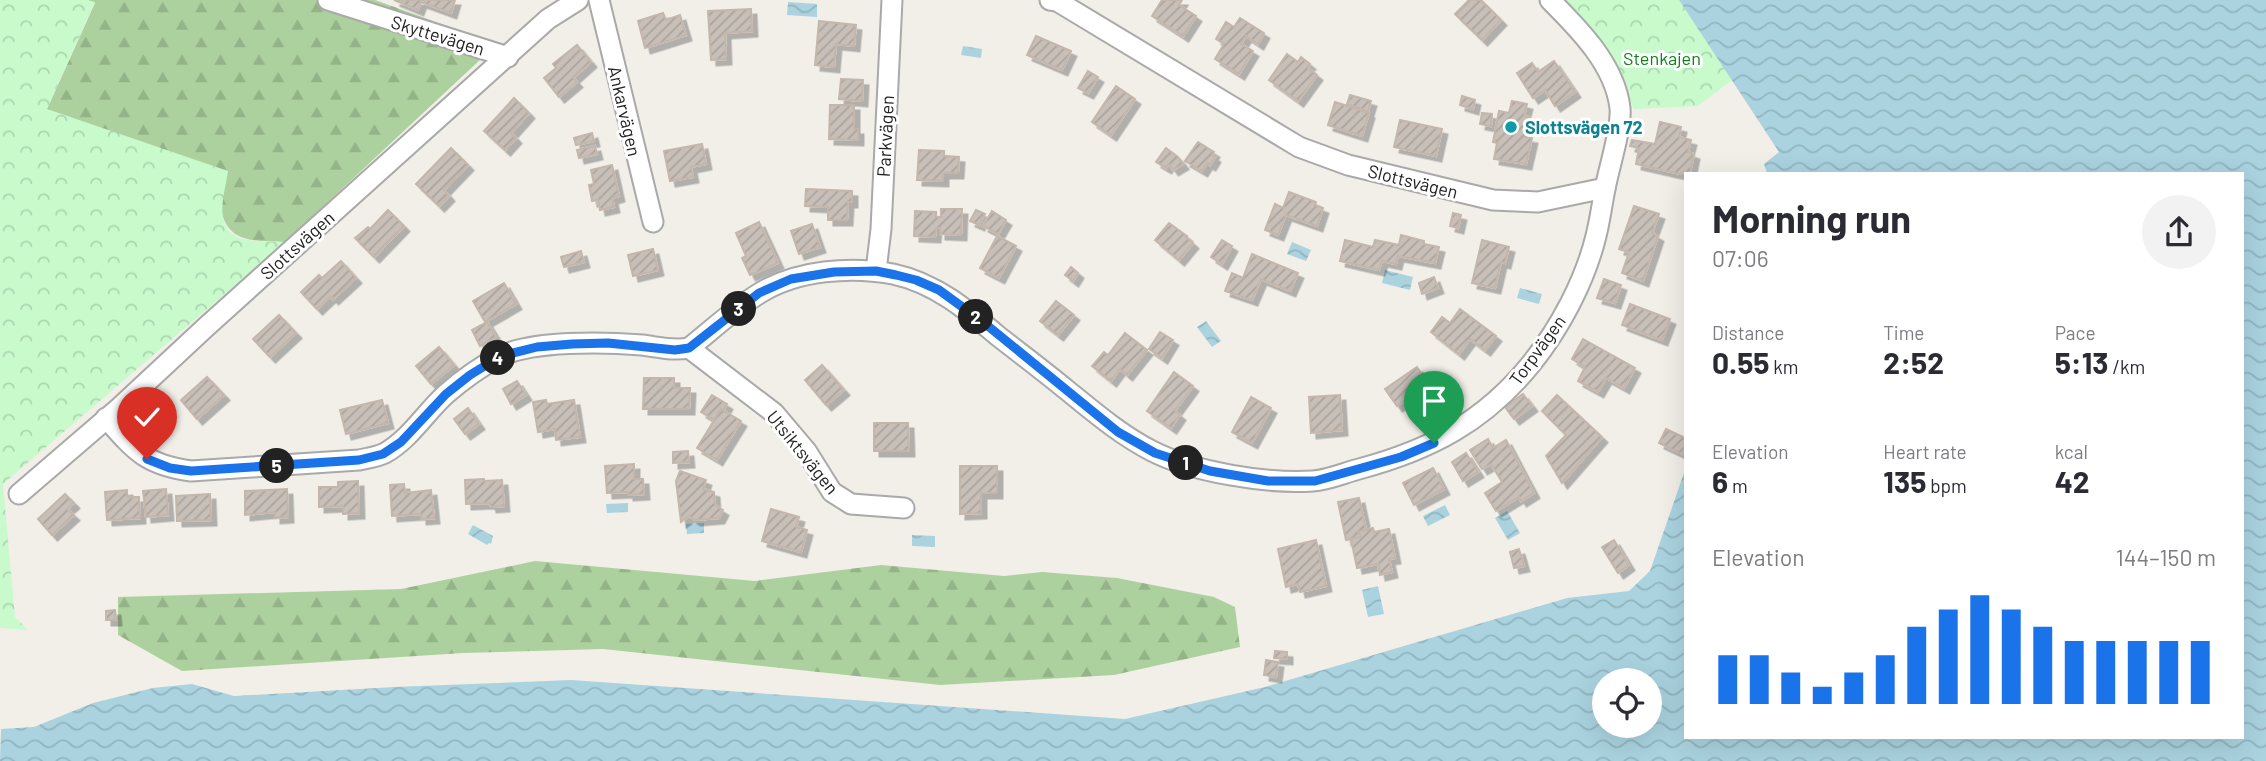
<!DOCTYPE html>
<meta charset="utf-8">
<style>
body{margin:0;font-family:Barlow,sans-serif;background:#f2f2f3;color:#2b2b33;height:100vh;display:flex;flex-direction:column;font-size:26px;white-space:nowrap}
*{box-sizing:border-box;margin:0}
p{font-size:23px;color:#7c7c81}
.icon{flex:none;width:38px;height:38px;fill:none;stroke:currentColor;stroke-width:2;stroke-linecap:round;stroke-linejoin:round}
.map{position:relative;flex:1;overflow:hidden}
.sheet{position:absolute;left:1684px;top:172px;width:560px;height:567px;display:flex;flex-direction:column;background:#fff;border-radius:0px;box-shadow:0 7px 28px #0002}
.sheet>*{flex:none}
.controls{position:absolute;left:1592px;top:668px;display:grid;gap:14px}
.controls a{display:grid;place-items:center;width:70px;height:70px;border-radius:50%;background:#fff;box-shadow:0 7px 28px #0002;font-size:35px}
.pin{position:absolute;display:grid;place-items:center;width:60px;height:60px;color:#fff;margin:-72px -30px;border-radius:50% 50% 50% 0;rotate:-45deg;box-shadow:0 0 7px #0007}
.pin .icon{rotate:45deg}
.km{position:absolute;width:35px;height:35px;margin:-18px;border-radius:50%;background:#222;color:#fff;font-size:19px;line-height:35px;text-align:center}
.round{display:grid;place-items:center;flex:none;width:74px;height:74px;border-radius:37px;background:#f2f2f3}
.summary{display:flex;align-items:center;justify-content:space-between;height:119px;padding:0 28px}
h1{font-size:38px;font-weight:700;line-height:52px}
.metrics{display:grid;grid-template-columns:repeat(3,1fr);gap:10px;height:119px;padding:7px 28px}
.metrics div{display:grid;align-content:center}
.metrics b{font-size:30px;font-weight:700}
.metrics small{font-size:19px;font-weight:400}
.metrics p{font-size:19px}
.chart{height:196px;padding:14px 28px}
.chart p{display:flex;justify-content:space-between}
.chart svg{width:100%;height:126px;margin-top:7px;stroke:#1a73e8;stroke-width:6}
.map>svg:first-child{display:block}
.forest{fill:url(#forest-firs)}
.park{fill:url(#park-crowns)}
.water{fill:url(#water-waves);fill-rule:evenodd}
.building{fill:url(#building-hatch);stroke:#c4b6ab;stroke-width:2;filter:url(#shadow)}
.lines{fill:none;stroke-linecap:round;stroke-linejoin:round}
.minor-casing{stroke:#a9a9a9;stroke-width:23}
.minor{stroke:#fff;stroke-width:19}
.route-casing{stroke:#fff;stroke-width:14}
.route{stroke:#1a73e8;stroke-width:9}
.culture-dot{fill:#0f9aa8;stroke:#fff;stroke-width:2.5}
.labels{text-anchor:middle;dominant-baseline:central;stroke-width:6;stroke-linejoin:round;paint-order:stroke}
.street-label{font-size:18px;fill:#222;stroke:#fff}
.park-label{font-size:18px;fill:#0c8416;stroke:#fff}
.culture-label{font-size:18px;font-weight:bold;fill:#0d838f;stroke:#fff;text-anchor:start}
</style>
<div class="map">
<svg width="2266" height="761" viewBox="0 0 2266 761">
<defs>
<pattern id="forest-firs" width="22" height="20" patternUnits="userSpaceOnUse" patternTransform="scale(1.75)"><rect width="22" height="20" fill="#add19e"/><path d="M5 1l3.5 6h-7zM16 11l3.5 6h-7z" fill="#95b388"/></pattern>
<pattern id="park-crowns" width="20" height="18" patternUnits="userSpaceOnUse" patternTransform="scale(1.75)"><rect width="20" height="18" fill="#c8facc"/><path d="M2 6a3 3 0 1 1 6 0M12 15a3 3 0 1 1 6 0" fill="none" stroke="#acd6af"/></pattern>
<pattern id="water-waves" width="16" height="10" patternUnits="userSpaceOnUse" patternTransform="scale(1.75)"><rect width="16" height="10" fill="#aad3df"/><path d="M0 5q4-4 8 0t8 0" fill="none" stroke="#92b5bf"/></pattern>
<pattern id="building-hatch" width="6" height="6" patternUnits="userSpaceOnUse" patternTransform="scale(1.75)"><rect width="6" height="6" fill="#c7bfb8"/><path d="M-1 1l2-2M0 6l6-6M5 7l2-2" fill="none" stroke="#aba49e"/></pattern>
<filter id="shadow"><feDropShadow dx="5.5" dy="5.5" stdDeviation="0" flood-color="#0004"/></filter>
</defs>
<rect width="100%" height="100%" fill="#f2efe9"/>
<g class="forest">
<path d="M 87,0 L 375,0 L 497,44 L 285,242 C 258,240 231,245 222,214 L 47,109 L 95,3 Z"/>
<path d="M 535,561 L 755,581 L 881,565 L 1004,576 L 1042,572 L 1117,578 L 1214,597 L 1235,607 L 1240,647 L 1114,675 L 940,685 L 603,649 L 463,653 L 182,671 L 118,635 L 118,597 L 401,589 Z"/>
</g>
<g class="park">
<path d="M 0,0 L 87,0 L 95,2 L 47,109 L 228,171 C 225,193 212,227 240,238 C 250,242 273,241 285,242 L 3,484 L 15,617 L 28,630 L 0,628 Z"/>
<path d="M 1556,0 L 1679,0 L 1732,80 L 1698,106 L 1634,109 L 1617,72 Z"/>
</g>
<g class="water">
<path d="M 1679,0 L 2266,0 L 2266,761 L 0,761 L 1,729 L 34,727 L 93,703 L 153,688 L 192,684 L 234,696 L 394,687 L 571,680 L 1125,719 L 1265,687 L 1567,598 L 1629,591 L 1650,571 L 1685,470 L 1685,737 L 2242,737 L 2242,173 L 1767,173 L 1764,164 L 1779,152 ZM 1605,681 L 1650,681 L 1650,726 L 1605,726 Z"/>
<path d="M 788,2 L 817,4 L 817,17 L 787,15 Z"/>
<path d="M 963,46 L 982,49 L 981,58 L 961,55 Z"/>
<path d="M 1292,242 L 1311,250 L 1306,261 L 1287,254 Z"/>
<path d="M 1385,270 L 1413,277 L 1410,290 L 1382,283 Z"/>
<path d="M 1520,288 L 1542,294 L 1539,304 L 1517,298 Z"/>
<path d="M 1206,321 L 1221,341 L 1212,347 L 1197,327 Z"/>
<path d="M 628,503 L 628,512 L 607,513 L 606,504 Z"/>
<path d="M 1445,505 L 1450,515 L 1428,526 L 1423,516 Z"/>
<path d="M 1507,511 L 1520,533 L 1508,540 L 1495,518 Z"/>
<path d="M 704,523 L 704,533 L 687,534 L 686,524 Z"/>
<path d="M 473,525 L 493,536 L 491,544 L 489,543 L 487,545 L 468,534 Z"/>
<path d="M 912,535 L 935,536 L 935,547 L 912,546 Z"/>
<path d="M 1378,586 L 1384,614 L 1368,617 L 1362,590 Z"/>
</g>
<g class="building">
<path d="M 394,0 L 455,0 L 451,13 L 421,2 L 418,10 Z"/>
<path d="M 1162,0 L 1182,0 L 1179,5 L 1196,16 L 1183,36 L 1152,16 Z"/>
<path d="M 1469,0 L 1481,0 L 1501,20 L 1482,40 L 1455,14 Z"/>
<path d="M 751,9 L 752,31 L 725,33 L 726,59 L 711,60 L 708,11 Z"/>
<path d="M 663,13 L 666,20 L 680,15 L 686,35 L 645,48 L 638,21 Z"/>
<path d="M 1240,18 L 1264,33 L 1258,44 L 1246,36 L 1241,44 L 1253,51 L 1239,74 L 1215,59 L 1224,44 L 1216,39 L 1226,22 L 1234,27 Z"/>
<path d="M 819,21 L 856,25 L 854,46 L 836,44 L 834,67 L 815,65 Z"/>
<path d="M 1036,36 L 1071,51 L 1062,70 L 1027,55 Z"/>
<path d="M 577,45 L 591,62 L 573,78 L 577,82 L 559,97 L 544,78 L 556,68 L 553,64 Z"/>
<path d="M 1287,54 L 1298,62 L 1301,57 L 1310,64 L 1307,67 L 1317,75 L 1298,101 L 1269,80 Z"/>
<path d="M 1554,61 L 1575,92 L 1555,106 L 1545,90 L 1533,98 L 1517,73 L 1532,63 L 1538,72 Z"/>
<path d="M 1088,71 L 1098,77 L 1088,93 L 1078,88 Z"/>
<path d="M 841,79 L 863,80 L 862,101 L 839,99 Z"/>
<path d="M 1116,86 L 1135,99 L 1111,135 L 1092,122 Z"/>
<path d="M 1350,95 L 1371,101 L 1368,111 L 1347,104 Z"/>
<path d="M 1462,96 L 1475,100 L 1473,109 L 1460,105 Z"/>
<path d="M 514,98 L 529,113 L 511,133 L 516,138 L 505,150 L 484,131 Z"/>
<path d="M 1512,101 L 1527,104 L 1524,116 L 1529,117 L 1525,137 L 1532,138 L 1526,164 L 1494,159 L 1497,143 L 1493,142 L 1499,111 L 1509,113 Z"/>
<path d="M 1335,102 L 1369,113 L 1362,136 L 1328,125 Z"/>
<path d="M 830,105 L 854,105 L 854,129 L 858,129 L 858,140 L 829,139 Z"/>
<path d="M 1482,113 L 1492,114 L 1491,126 L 1480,124 Z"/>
<path d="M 1400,120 L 1442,129 L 1436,156 L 1394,147 Z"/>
<path d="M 1660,122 L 1681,127 L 1679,137 L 1691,140 L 1688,152 L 1694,154 L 1690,173 L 1684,172 L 1680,174 L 1636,164 L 1639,148 L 1630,146 L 1632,140 L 1655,144 Z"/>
<path d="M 592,133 L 594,141 L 576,145 L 574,138 Z"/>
<path d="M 1198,142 L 1214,152 L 1212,155 L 1215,157 L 1210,165 L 1207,163 L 1202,171 L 1185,161 Z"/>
<path d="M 702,144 L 706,164 L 691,167 L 693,177 L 670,181 L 664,151 Z"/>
<path d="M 595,146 L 597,154 L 579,158 L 577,150 Z"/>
<path d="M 451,148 L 468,165 L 444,190 L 449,196 L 439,206 L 416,184 Z"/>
<path d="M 1166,148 L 1178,157 L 1183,164 L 1173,170 L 1169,164 L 1166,168 L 1156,162 Z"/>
<path d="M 919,150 L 944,151 L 944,156 L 959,157 L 958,173 L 943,173 L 943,181 L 917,180 Z"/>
<path d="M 612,165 L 619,196 L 612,198 L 614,207 L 600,210 L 598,200 L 592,201 L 589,185 L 594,184 L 591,170 Z"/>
<path d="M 806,189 L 852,191 L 852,202 L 848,202 L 847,220 L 828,220 L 828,207 L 805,206 Z"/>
<path d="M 1289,192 L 1316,202 L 1315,205 L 1323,208 L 1317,226 L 1286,215 L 1278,235 L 1265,230 L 1275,204 L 1283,208 Z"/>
<path d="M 1634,206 L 1659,214 L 1652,233 L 1658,236 L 1643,281 L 1622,273 L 1629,252 L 1619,249 Z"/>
<path d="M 941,209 L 962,209 L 961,235 L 940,234 L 940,228 L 936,228 L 935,237 L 914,236 L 915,211 L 936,212 L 936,217 L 941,217 Z"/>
<path d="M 388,210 L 404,226 L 374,257 L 355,238 L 368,227 L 370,229 Z"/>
<path d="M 976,210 L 985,214 L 979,225 L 970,221 Z"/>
<path d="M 992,211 L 1006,220 L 998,234 L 983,226 Z"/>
<path d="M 1453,213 L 1461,215 L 1458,228 L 1450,226 Z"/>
<path d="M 759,222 L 778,263 L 750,275 L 742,258 L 746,256 L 736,233 Z"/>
<path d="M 1169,223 L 1187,236 L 1186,237 L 1193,243 L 1179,260 L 1155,240 Z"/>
<path d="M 812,224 L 820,247 L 799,254 L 791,231 Z"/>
<path d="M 1401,235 L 1424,241 L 1424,244 L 1439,247 L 1435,263 L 1398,256 L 1396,264 L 1382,261 L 1379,270 L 1340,261 L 1345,240 L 1373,247 L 1375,240 L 1399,245 Z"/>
<path d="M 997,236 L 1016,246 L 999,278 L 980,268 Z"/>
<path d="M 1222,240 L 1232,246 L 1222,264 L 1211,257 Z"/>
<path d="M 1482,240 L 1509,247 L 1505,263 L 1501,262 L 1495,288 L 1472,283 Z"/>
<path d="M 653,249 L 658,270 L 633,276 L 628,255 Z"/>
<path d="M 581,251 L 584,262 L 564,267 L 561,257 Z"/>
<path d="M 1252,254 L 1298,273 L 1290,291 L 1261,279 L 1252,300 L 1225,291 L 1232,273 L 1243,278 Z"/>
<path d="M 341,261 L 356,278 L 333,299 L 331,296 L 317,309 L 301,292 L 319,275 L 322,278 Z"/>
<path d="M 1071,267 L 1078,273 L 1073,281 L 1065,275 Z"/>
<path d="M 1434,277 L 1438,288 L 1422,294 L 1419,283 Z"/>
<path d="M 1604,279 L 1621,285 L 1615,303 L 1597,298 Z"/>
<path d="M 504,283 L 516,304 L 485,322 L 473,301 Z"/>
<path d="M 1056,301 L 1074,315 L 1058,335 L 1040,321 Z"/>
<path d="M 1630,304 L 1670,319 L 1662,340 L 1622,325 Z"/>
<path d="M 1460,309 L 1496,336 L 1485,350 L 1470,339 L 1459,354 L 1431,332 L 1442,317 L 1450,323 Z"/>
<path d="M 279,315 L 296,333 L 270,357 L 253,339 Z"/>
<path d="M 487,322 L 496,337 L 480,346 L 472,330 Z"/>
<path d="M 1160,332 L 1173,340 L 1162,358 L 1149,349 Z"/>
<path d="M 1125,333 L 1147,350 L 1127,375 L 1120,369 L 1111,381 L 1092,366 L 1104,352 L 1108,355 Z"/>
<path d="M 1583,339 L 1635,368 L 1624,388 L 1606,378 L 1598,392 L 1578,381 L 1585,367 L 1572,359 Z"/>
<path d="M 439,347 L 454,365 L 431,384 L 416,366 Z"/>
<path d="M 822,365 L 844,390 L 826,405 L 805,380 Z"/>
<path d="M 1417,367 L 1431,388 L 1413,400 L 1411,396 L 1397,406 L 1385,389 Z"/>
<path d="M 1174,372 L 1193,386 L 1175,411 L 1180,415 L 1171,428 L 1147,411 Z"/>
<path d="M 207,377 L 224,395 L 197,419 L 181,400 Z"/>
<path d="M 644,378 L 674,378 L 674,388 L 690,388 L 689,409 L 643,409 Z"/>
<path d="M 517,381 L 526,395 L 511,404 L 503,389 Z"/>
<path d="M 1523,394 L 1532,406 L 1514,419 L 1505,407 Z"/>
<path d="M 712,395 L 727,404 L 723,411 L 721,409 L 714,420 L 701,412 Z"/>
<path d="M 1340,395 L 1342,430 L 1311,433 L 1309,397 Z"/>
<path d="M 1557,395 L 1602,437 L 1562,483 L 1546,456 L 1566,435 L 1542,411 Z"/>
<path d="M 1251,397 L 1271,408 L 1252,443 L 1232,432 Z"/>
<path d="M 382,400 L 388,423 L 346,434 L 340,410 Z"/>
<path d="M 546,400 L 547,404 L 574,400 L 580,437 L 556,440 L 555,429 L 538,432 L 533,402 Z"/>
<path d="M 468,408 L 479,424 L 465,434 L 454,419 Z"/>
<path d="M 721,409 L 741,421 L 717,460 L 697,448 Z"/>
<path d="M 874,423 L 908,423 L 909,451 L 874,451 Z"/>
<path d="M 1666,429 L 1685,438 L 1685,447 L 1682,454 L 1659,443 Z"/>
<path d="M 1488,439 L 1493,448 L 1506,440 L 1534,493 L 1521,501 L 1519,497 L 1496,511 L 1485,493 L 1502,482 L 1491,464 L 1482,469 L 1470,450 Z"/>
<path d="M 688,451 L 689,462 L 673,463 L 673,452 Z"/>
<path d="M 1466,453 L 1478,472 L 1463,481 L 1452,462 Z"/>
<path d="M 634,464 L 634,479 L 643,479 L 644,494 L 628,495 L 628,492 L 607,493 L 605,466 Z"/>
<path d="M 960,466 L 997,466 L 997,493 L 981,493 L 981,513 L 960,514 Z"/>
<path d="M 1433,468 L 1444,489 L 1414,505 L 1403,483 Z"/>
<path d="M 680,471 L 706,480 L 703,489 L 714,492 L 715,505 L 723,510 L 719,518 L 695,520 L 689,516 L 681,522 L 676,481 Z"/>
<path d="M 484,479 L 484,481 L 502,480 L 504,506 L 491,507 L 490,503 L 466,504 L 465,480 Z"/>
<path d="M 358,481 L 359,513 L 343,514 L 343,506 L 319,507 L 319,487 L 338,487 L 338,482 Z"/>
<path d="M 404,484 L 405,493 L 431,490 L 434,518 L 421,519 L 421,514 L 392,516 L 390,485 Z"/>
<path d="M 166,489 L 168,515 L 146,517 L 143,491 Z"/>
<path d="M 287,489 L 288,517 L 275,518 L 275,512 L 245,515 L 245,491 Z"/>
<path d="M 127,490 L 127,497 L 139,497 L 140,518 L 107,520 L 105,492 Z"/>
<path d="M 65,494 L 74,503 L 67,509 L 74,515 L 52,535 L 38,519 Z"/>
<path d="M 210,494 L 211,520 L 177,521 L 176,496 Z"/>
<path d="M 1359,498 L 1366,530 L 1359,532 L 1361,537 L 1346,540 L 1338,502 Z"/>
<path d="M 771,509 L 799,517 L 796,527 L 807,530 L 801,552 L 762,541 Z"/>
<path d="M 1373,528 L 1374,532 L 1389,529 L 1395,558 L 1389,559 L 1392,572 L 1380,575 L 1378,564 L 1357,568 L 1351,539 L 1361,537 L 1359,532 Z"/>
<path d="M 1316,540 L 1326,586 L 1300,592 L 1298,584 L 1286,587 L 1278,549 Z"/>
<path d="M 1614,540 L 1629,565 L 1618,573 L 1602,547 Z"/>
<path d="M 1519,549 L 1524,566 L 1514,568 L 1510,552 Z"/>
<path d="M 115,610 L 116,620 L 106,620 L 106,611 Z"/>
<path d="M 1275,651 L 1287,652 L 1287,659 L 1274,658 Z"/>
<path d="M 1266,660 L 1278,662 L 1276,677 L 1264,675 Z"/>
</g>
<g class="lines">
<g class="minor-casing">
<g id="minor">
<path d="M 328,0 L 508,57"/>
<path d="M 599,0 L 653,222"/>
<path d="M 1050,0 L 1057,1 L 1299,147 L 1348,165 L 1493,200 L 1538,202 L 1605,188"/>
<path d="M 876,271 L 881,229 L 892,0"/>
<path d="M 689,348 C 712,330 735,308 760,293 C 797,270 851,266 893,274 C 935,283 966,309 998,336 C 1021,354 1045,372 1068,391 C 1095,413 1121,435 1152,451 C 1193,472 1266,484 1313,481 C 1328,480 1344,473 1359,469 C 1430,450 1484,422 1531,364 C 1560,328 1585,281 1596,236 C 1600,220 1602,204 1605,189 C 1609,167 1622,128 1620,108 C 1615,65 1579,29 1550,0"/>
<path d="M 106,418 C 135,451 146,465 191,471 L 359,460 C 368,458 377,457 385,453 C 410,439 425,413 446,394 C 462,380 480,367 499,357 C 532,340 605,342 642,345 C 659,347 672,351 689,348 L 774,413 L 807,452 L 832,492 L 851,504 L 904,508"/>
<path d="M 19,494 L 119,408 L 206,327 L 548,19 L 578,0"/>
</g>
</g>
<use href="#minor" class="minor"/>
</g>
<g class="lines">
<g class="route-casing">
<path id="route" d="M 147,459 L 170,468 L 191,471 L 359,460 L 383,454 L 401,442 L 446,394 L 470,375 L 501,356 L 537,347 L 572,344 L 608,343 L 675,350 L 689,348 L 759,293 L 791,279 L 834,272 L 876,271 L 896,275 L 916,280 L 939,290 L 983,322 L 1118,432 L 1155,453 L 1210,471 L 1268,481 L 1315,481 L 1401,457 L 1434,443"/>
</g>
<use href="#route" class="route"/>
</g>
<circle class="culture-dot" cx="1511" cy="127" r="7"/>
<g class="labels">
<g class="street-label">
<text transform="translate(438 35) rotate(17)">Skyttevägen</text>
<text transform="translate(625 111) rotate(77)">Ankarvägen</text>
<text transform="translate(885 136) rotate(-87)">Parkvägen</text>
<text transform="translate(1413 181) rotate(14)">Slottsvägen</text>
<text transform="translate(297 245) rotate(-42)">Slottsvägen</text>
<text transform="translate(1537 350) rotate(-54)">Torpvägen</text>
<text transform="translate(803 452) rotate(51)">Utsiktsvägen</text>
</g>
<g class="park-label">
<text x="1662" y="58">Stenkajen</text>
</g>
<g class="culture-label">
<text x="1525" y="127">Slottsvägen 72</text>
</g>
</g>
</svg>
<div class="controls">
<a><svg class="icon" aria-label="locate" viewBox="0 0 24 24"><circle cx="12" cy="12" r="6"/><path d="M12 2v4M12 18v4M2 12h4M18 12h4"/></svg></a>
</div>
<div class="pin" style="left:1434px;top:443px;background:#1e9e55"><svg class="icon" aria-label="arrive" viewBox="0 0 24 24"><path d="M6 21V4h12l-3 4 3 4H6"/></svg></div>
<div class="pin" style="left:147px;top:459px;background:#d93025"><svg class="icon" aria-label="check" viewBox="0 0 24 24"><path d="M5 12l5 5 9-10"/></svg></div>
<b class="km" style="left:1186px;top:463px">1</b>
<b class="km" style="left:976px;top:317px">2</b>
<b class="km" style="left:739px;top:309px">3</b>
<b class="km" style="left:498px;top:358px">4</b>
<b class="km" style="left:277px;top:466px">5</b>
<section class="sheet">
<div class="summary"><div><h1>Morning run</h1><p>07:06</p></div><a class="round"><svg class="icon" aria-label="share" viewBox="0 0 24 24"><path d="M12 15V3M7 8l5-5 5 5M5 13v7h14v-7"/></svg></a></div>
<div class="metrics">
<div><p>Distance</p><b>0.55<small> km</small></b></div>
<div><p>Time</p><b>2:52</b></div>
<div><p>Pace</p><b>5:13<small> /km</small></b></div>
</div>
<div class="metrics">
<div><p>Elevation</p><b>6<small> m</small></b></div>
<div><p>Heart rate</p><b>135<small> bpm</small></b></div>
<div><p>kcal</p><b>42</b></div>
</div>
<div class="chart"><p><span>Elevation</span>144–150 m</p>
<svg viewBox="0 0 160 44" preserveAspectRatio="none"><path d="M5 44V27M15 44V27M25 44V33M35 44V38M45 44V33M55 44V27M65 44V17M75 44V11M85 44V6M95 44V11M105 44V17M115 44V22M125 44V22M135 44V22M145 44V22M155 44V22"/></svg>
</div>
</section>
</div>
